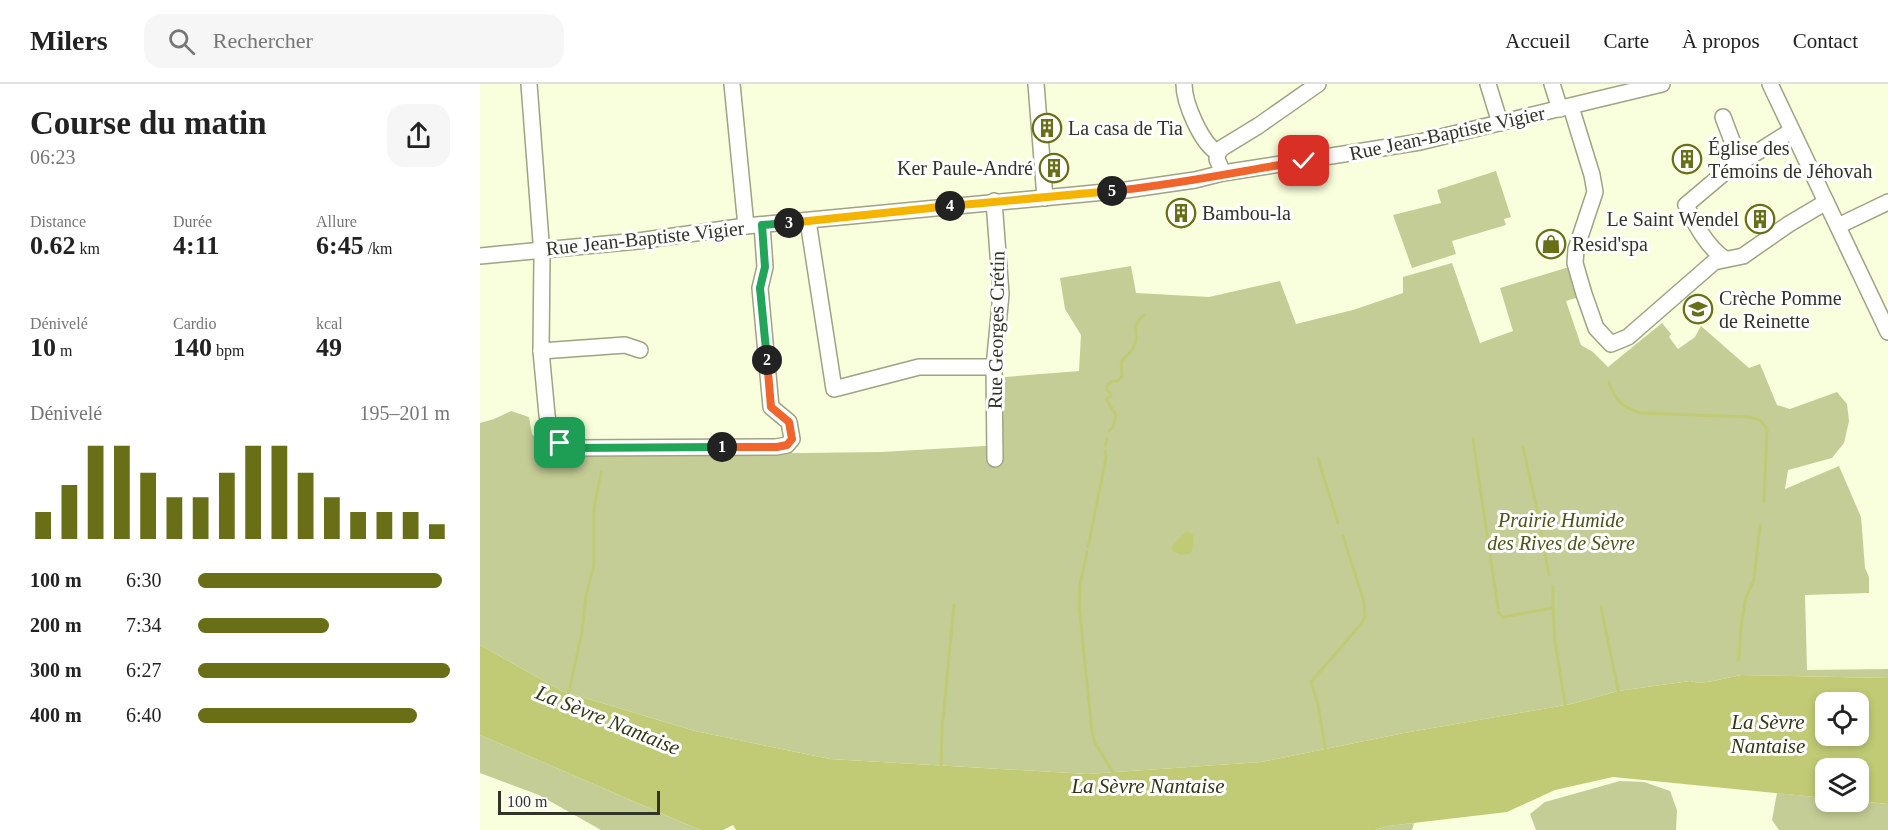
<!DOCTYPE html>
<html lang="fr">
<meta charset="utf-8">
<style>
body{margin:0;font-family:Georgia,serif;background:#f6f6f6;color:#222;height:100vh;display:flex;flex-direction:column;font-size:22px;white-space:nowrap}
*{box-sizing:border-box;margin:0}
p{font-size:20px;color:#767676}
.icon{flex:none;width:33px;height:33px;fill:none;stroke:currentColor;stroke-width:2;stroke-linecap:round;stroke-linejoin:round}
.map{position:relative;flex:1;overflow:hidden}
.side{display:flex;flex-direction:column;background:#fff;width:480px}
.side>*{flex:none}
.fabs{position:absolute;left:1335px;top:608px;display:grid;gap:12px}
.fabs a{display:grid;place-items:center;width:54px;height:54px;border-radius:12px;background:#fff;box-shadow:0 3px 9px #0003;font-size:30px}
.scale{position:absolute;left:18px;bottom:15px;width:162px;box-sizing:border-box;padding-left:6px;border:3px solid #323427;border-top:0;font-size:16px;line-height:21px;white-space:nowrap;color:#323427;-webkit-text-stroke:4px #fff;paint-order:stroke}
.pin{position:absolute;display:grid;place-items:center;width:51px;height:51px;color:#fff;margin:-26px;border-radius:12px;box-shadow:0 3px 9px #0006}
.km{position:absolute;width:30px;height:30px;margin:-15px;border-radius:50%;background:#222;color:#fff;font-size:16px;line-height:30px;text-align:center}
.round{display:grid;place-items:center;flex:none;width:63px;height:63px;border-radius:18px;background:#f6f6f6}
.overview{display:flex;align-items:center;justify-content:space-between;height:102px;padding:0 30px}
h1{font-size:33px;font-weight:600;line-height:45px}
.stats{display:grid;grid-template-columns:repeat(3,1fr);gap:9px;height:102px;padding:6px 30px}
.stats div{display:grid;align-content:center}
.stats b{font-size:26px;font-weight:600}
.stats small{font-size:16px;font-weight:400}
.stats p{font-size:16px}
.chart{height:168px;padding:12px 30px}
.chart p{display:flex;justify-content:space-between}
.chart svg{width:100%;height:108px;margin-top:6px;stroke:#686f17;stroke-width:6}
ul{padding:0 30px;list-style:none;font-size:20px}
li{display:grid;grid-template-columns:96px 72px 1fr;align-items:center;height:45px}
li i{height:15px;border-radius:8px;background:#686f17}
header{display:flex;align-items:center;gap:36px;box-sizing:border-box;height:84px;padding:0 30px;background:#fff;border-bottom:2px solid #e0e0e0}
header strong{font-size:28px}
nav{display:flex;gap:33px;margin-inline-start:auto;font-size:21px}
.search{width:420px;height:54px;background:#f6f6f6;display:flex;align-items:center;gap:15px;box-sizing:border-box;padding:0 21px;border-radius:18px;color:#767676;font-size:22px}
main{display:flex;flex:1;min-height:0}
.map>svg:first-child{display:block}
.green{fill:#c5cd96}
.water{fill:#c1cb75;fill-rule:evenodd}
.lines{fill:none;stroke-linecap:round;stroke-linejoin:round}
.stream{stroke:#c1cb75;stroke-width:3}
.minor-casing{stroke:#9ea383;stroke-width:18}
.minor{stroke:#fff;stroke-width:15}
.split-1-casing{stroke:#fff;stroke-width:12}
.split-2-casing{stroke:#fff;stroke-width:12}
.split-3-casing{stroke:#fff;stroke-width:12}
.split-4-casing{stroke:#fff;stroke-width:12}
.split-5-casing{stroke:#fff;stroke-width:12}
.split-6-casing{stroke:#fff;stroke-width:12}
.split-1{stroke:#22a559;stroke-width:8}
.split-2{stroke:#f0652b;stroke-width:8}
.split-3{stroke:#22a559;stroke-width:8}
.split-4{stroke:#f5b400;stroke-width:8}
.split-5{stroke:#f5b400;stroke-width:8}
.split-6{stroke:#f0652b;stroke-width:8}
.labels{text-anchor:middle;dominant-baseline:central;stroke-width:6;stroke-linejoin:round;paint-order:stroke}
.poi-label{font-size:20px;fill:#323427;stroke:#fff;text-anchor:start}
.street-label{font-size:20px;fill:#323427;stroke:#fff}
.park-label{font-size:20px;font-style:italic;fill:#4d5313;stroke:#fff}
.water-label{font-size:21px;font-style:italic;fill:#323611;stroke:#fff}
</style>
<header>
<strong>Milers</strong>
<div class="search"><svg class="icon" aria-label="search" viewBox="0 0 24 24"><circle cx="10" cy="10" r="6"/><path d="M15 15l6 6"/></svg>Rechercher</div>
<nav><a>Accueil</a><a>Carte</a><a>À propos</a><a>Contact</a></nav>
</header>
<main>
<section class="side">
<div class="overview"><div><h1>Course du matin</h1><p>06:23</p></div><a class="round"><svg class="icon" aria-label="share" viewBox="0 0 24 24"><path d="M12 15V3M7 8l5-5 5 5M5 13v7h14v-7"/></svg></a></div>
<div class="stats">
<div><p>Distance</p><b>0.62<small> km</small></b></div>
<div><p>Durée</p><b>4:11</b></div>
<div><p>Allure</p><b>6:45<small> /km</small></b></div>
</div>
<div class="stats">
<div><p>Dénivelé</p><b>10<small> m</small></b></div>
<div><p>Cardio</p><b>140<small> bpm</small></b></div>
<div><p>kcal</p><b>49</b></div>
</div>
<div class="chart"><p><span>Dénivelé</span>195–201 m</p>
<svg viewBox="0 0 160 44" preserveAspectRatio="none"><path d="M5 44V33M15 44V22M25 44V6M35 44V6M45 44V17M55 44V27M65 44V27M75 44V17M85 44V6M95 44V6M105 44V17M115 44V27M125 44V33M135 44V33M145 44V33M155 44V38"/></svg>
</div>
<ul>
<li><b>100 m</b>6:30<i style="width:97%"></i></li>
<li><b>200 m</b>7:34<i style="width:52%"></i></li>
<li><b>300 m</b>6:27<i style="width:100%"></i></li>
<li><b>400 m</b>6:40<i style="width:87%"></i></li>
</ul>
</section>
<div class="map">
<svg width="1408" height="746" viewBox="0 0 1408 746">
<rect width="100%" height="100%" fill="#f9fedc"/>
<g class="green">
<path d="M 1016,87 L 1031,133 L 1024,135 L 1026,141 L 972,157 L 976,170 L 932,184 L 913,131 L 961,119 L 957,106 Z"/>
<path d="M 972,179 L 1000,259 L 1033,247 L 1020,204 L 1089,183 L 1099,213 L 1086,217 L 1101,261 L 1113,268 L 1128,283 L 1182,239 L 1191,250 L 1189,253 L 1198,265 L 1215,253 L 1221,242 L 1269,284 L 1280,280 L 1297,321 L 1310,325 L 1357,308 L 1367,320 L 1369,337 L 1364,359 L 1352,374 L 1308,386 L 1305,405 L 1359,382 L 1381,433 L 1385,484 L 1389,493 L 1389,509 L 1325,511 L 1327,586 L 1408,585 L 1408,594 L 1261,591 L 1233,597 L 1219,599 L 1210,597 L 1138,607 L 1091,620 L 924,649 L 781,678 L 607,690 L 350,675 L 215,647 L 82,607 L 0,561 L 0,339 L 14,335 L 31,327 L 49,333 L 52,350 L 57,356 L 57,363 L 87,372 L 402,368 L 522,361 L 525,293 L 599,287 L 601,251 L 585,225 L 580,194 L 651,182 L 656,209 L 729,213 L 800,197 L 816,240 L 873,226 L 923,209 L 923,193 Z"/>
<path d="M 0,651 L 220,746 L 121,746 L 59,711 L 0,689 Z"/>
<path d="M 1140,697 L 1164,698 L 1190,707 L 1197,726 L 1196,746 L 1056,746 L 1050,730 L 1065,718 Z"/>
<path d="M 1297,709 L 1345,714 L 1346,717 L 1378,717 L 1408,720 L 1408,746 L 1299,746 L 1292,736 Z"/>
<path d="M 934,739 L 932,746 L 895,746 L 908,742 Z"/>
</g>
<g class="water">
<path d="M 706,447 L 713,450 L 714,462 L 710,470 L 701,471 L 692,467 L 692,462 Z"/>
<path d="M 0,561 L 82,607 L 215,647 L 350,675 L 607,690 L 781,678 L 924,649 L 1091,620 L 1138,607 L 1210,597 L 1219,599 L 1233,597 L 1261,591 L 1408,594 L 1408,720 L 1378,717 L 1378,684 L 1346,684 L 1345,714 L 1133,693 L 1075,706 L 1027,728 L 908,742 L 895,746 L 256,746 L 253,741 L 243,746 L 220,746 L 0,651 ZM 1346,618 L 1378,618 L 1378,651 L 1346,651 Z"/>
</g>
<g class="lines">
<g class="stream">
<path d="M 1129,298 C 1136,317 1141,323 1161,329 L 1269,333 L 1280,336 L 1287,345 L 1284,418"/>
<path d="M 629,347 L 633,343 L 636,331 L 626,315 L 631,312 L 631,310 L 627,306 L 627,302 L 632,297 L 638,297 L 642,292 L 641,278 C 646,272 655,265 656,257 C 658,243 650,244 664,231"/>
<path d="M 993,355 L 1018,524"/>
<path d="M 625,362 L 627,355"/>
<path d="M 1043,363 L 1059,434 L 1069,491"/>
<path d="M 838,374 L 858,439"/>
<path d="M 608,463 L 626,374 L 625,367"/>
<path d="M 607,468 L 600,500 L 599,521 L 612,648 L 615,659 L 634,690"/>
<path d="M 1073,502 L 1073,524"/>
<path d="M 1121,523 L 1139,610"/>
<path d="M 1018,528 L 1023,533 L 1073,524 L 1075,558 L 1086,625"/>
<path d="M 1259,576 L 1261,541 L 1266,513 L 1274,496 L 1280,441"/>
<path d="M 88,611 L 102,548 L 106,512 L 114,481 L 114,425 L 121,388"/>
<path d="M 846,668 L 838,621 L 831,598 L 881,540 L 885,533 L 884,518 L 863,452"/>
<path d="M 461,683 L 462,645 L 474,521"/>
</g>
<g class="minor-casing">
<g id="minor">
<path d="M 49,0 L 62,171 L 61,267 L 67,331 L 69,342 L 75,354 L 80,359 L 93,364 L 296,363 L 307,361 L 312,355 L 309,338 L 291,323 L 280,204 L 285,183 L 282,141"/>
<path d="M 252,0 L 266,142"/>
<path d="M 556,0 L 565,114"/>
<path d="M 704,0 C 704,19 721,59 738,69"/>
<path d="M 1008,0 L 1020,39"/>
<path d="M 1072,0 L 1080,25"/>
<path d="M 1290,0 L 1408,248"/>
<path d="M 1091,23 L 1112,91 L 1115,108 L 1096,165 L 1095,179 L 1104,210 L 1116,244 L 1131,260 L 1148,253 L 1234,178 L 1263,172 L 1309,140 L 1346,118"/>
<path d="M 1243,33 L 1260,78"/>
<path d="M 743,89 L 737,75 L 738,69 L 742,64 L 778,42 L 838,0"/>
<path d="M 514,117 L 521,210 L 514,283 L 515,375"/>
<path d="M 328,137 L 354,305 L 439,283 L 514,283"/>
<path d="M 1358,142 L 1408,118"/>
<path d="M 0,172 L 158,157 L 266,142 L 646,106 L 715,96 L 743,89 L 940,58 L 1182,0"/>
<path d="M 1245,175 C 1227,163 1215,140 1206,121 L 1244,89 L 1311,47"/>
<path d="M 61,267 L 145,261 L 160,266"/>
</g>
</g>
<use href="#minor" class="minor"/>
</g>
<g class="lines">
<g class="split-1-casing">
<path id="split-1" d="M 80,359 L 93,364 L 242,363"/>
</g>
<g class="split-2-casing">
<path id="split-2" d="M 242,363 L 297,363 L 307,361 L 312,355 L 309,338 L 291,323 L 287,276"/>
</g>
<g class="split-3-casing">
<path id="split-3" d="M 287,276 L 280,204 L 285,183 L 282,141 L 309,139"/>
</g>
<g class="split-4-casing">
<path id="split-4" d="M 309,139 L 470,122"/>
</g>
<g class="split-5-casing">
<path id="split-5" d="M 470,122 L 632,107"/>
</g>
<g class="split-6-casing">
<path id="split-6" d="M 632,107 C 696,101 760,87 824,77"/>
</g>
<use href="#split-1" class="split-1"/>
<use href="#split-2" class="split-2"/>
<use href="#split-3" class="split-3"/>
<use href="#split-4" class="split-4"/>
<use href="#split-5" class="split-5"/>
<use href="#split-6" class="split-6"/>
</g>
<defs>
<g id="building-ring" transform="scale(1.5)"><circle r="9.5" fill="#fff" stroke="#686f17" stroke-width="1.5"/><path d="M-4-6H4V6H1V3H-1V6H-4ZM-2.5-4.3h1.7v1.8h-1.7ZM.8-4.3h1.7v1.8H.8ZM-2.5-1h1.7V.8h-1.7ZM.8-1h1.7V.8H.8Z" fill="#686f17"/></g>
<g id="shop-ring" transform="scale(1.5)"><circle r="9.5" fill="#fff" stroke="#686f17" stroke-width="1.5"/><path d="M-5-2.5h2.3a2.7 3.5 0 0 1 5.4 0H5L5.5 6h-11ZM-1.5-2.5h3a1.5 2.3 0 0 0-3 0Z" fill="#686f17"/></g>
<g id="school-ring" transform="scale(1.5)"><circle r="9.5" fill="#fff" stroke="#686f17" stroke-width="1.5"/><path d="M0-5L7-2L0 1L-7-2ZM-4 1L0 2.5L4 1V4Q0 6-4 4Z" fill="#686f17"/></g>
</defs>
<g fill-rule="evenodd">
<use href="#building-ring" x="567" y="44"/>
<use href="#building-ring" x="1207" y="75"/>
<use href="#building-ring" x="574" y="84"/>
<use href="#building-ring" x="701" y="129"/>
<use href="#building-ring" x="1280" y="135"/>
<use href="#shop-ring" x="1071" y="160"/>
<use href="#school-ring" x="1218" y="225"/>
</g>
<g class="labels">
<g class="poi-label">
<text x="588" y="44">La casa de Tia</text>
<text x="1228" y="64">Église des<tspan x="1228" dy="23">Témoins de Jéhovah</tspan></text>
<text x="553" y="84" text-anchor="end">Ker Paule-André</text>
<text x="722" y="129">Bambou-la</text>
<text x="1259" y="135" text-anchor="end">Le Saint Wendel</text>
<text x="1092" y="160">Resid'spa</text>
<text x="1239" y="214">Crèche Pomme<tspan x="1239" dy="23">de Reinette</tspan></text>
</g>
<g class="street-label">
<text transform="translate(967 49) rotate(-12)">Rue Jean-Baptiste Vigier</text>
<text transform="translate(165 154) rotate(-6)">Rue Jean-Baptiste Vigier</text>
<text transform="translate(516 246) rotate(-89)">Rue Georges Crétin</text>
</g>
<g class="park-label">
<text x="1081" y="436">Prairie Humide<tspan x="1081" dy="23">des Rives de Sèvre</tspan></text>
</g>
<g class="water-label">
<text transform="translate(128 636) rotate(22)">La Sèvre Nantaise</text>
<text x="1288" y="638">La Sèvre<tspan x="1288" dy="24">Nantaise</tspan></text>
<text x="668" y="702">La Sèvre Nantaise</text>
</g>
</g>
</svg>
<div class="fabs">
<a><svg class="icon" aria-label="locate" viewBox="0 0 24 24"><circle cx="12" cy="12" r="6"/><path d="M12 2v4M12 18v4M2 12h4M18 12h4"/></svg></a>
<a><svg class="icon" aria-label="layers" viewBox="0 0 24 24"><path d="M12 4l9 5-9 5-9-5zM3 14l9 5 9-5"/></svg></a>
</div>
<div class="scale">100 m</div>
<div class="pin" style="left:80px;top:359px;background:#1e9e55"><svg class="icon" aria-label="arrive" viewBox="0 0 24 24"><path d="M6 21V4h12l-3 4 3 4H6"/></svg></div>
<div class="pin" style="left:824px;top:77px;background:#d93025"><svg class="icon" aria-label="check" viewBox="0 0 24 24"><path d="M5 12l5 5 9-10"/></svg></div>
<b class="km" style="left:242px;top:363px">1</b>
<b class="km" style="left:287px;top:276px">2</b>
<b class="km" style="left:309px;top:139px">3</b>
<b class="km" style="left:470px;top:122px">4</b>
<b class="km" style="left:632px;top:107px">5</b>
</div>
</main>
